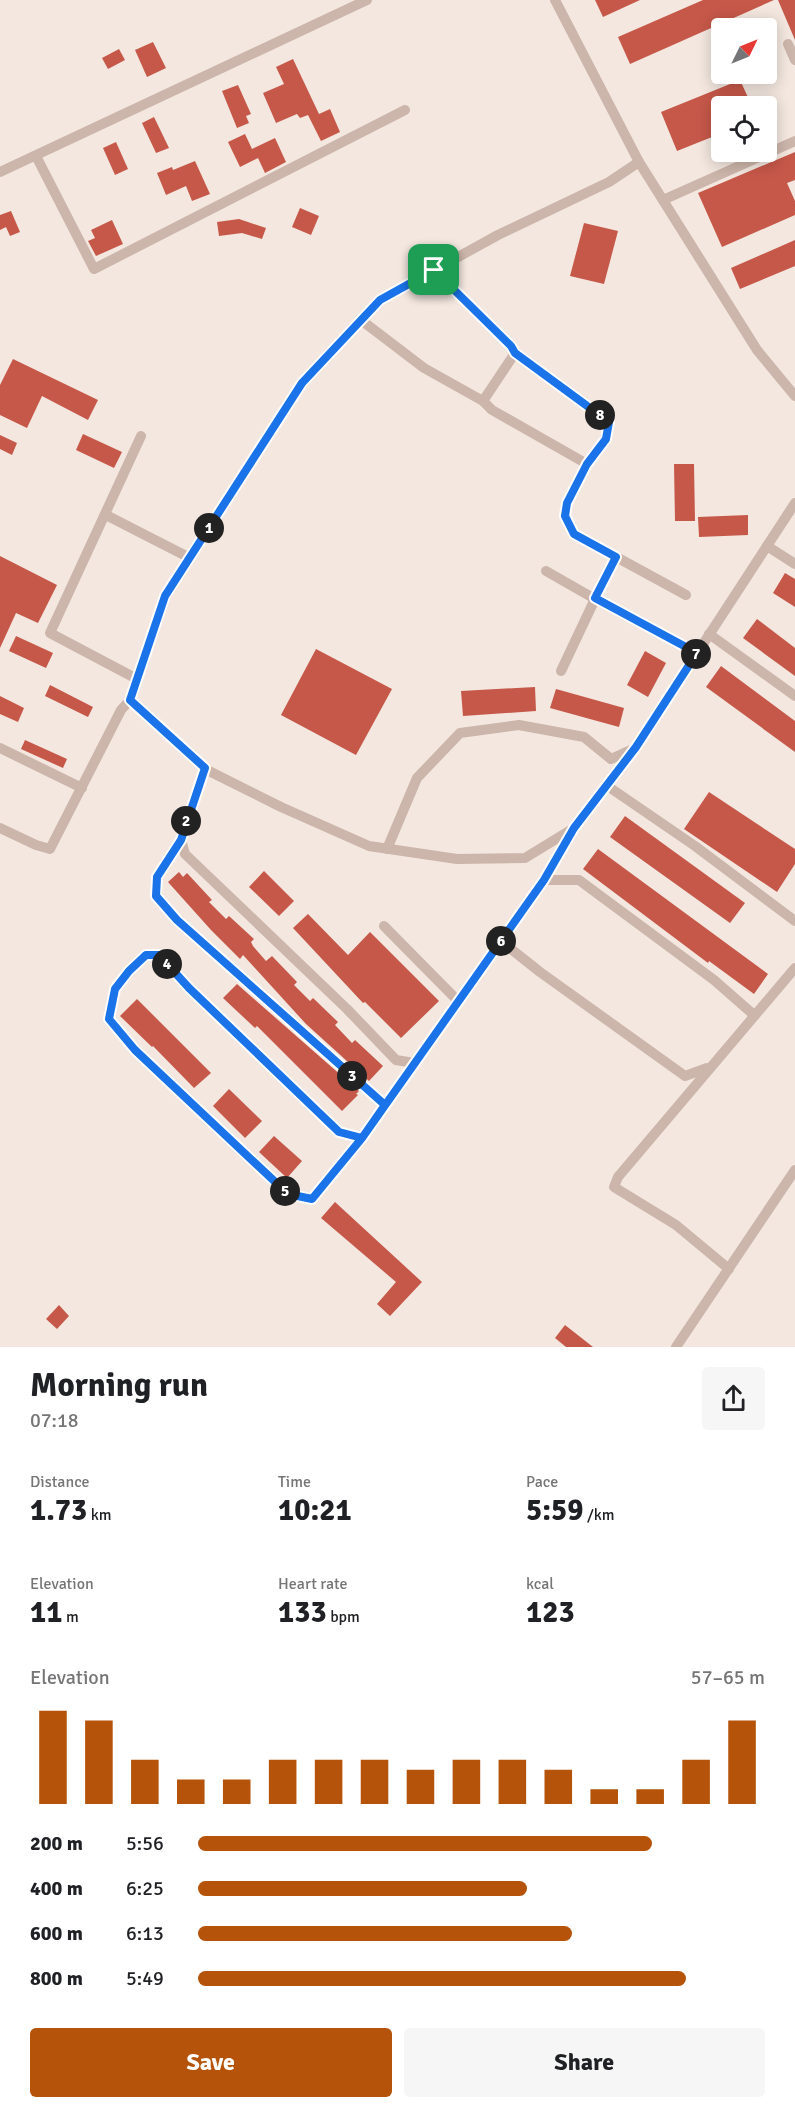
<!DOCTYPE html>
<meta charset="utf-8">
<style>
body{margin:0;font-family:Signika,sans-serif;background:#f6f6f6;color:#202124;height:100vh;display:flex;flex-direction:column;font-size:22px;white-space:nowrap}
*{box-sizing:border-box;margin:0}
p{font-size:20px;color:#757577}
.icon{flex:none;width:33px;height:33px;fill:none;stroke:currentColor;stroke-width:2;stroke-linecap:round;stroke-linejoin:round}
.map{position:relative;height:1347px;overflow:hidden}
.drawer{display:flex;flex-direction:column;background:#fff;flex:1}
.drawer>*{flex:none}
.needle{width:39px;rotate:47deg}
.tools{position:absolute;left:711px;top:18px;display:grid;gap:12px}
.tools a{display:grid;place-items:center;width:66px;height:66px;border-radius:6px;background:#fff;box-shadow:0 3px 15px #0003;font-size:30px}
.pin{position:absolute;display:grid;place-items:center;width:51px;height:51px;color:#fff;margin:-26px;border-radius:12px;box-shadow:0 3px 9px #0006}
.km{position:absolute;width:30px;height:30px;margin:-15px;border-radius:50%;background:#222;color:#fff;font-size:16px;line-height:30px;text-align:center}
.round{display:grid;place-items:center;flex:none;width:63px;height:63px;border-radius:6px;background:#f6f6f6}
.headline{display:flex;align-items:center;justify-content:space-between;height:102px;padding:0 30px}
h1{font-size:33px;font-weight:700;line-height:45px}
.metrics{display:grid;grid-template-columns:repeat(3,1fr);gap:9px;height:102px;padding:6px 30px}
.metrics div{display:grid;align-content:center}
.metrics b{font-size:30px;font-weight:700}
.metrics small{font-size:16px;font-weight:400}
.metrics p{font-size:16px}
.chart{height:168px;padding:12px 30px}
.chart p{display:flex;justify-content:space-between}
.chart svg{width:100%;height:108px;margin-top:6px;stroke:#b45309;stroke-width:6}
.button{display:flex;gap:12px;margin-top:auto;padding:12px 30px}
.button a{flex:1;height:69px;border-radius:6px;background:#b45309;color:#fff;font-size:24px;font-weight:700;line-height:69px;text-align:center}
.button a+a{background:#f6f6f6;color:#202124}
ul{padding:0 30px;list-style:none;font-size:20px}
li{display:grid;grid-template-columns:96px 72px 1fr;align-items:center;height:45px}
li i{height:15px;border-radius:8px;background:#b45309}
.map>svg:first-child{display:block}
.building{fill:#c65849}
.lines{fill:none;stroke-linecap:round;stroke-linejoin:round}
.minor{stroke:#ccb5aa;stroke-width:10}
.route-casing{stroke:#fff;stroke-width:12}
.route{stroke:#1a73e8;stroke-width:8}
</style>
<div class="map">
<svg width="795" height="1347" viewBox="0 0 795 1347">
<rect width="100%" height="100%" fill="#f3e7df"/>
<g class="building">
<path d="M 595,0 L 640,0 L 603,17 Z"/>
<path d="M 703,0 L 774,0 L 630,64 L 618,37 Z"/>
<path d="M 778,0 L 795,0 L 795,40 Z"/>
<path d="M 153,42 L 166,68 L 147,77 L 135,50 Z"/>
<path d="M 119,49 L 125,60 L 108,69 L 102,58 Z"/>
<path d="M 293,59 L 319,114 L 330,109 L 340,132 L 321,141 L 308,115 L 300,118 L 297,114 L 276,123 L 263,93 L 284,84 L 276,67 Z"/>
<path d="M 740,80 L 752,106 L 722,106 L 722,133 L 677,151 L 661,112 Z"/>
<path d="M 238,85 L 251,114 L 246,116 L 249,123 L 237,128 L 222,91 Z"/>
<path d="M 154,117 L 169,148 L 156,153 L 142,123 Z"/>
<path d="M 245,134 L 252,149 L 275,138 L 286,162 L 265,173 L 258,158 L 240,167 L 228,142 Z"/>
<path d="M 116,142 L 128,169 L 115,175 L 103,148 Z"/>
<path d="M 795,152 L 795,180 L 787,183 L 795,201 L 795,215 L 722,247 L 698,193 Z"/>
<path d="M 195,161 L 210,194 L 192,201 L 186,186 L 166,195 L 157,173 L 172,167 L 173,170 Z"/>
<path d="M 300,208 L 319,216 L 311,235 L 292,227 Z"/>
<path d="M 11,211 L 20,232 L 10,236 L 6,227 L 0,230 L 0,215 Z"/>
<path d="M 239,219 L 266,228 L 262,239 L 242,233 L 219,236 L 217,222 Z"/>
<path d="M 112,220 L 123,244 L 96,256 L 88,241 L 95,238 L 91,230 Z"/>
<path d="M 584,223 L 618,231 L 604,284 L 570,276 Z"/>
<path d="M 795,240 L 795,266 L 740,289 L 731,268 Z"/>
<path d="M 13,359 L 98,400 L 88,420 L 42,396 L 27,428 L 0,415 L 0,385 Z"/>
<path d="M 83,434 L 122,452 L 114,468 L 76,450 Z"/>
<path d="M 0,435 L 17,443 L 12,455 L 0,449 Z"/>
<path d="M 674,464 L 694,464 L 695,521 L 675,521 Z"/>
<path d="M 748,515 L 748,535 L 699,537 L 698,517 Z"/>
<path d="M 0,556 L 57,585 L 38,623 L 16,613 L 0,648 Z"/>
<path d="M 785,573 L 795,579 L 795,607 L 773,593 Z"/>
<path d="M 757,619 L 795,648 L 795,676 L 743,638 Z"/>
<path d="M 16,636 L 53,653 L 46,668 L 9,651 Z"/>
<path d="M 316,649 L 392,689 L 356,755 L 281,715 Z"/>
<path d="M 645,651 L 666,663 L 648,697 L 627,685 Z"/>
<path d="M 721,666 L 795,721 L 795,752 L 706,687 Z"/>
<path d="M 50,685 L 93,707 L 88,717 L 45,696 Z"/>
<path d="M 535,687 L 536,711 L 463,716 L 461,691 Z"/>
<path d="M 556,689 L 624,708 L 619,727 L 550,708 Z"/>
<path d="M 0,696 L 24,708 L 18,722 L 0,714 Z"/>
<path d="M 25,740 L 67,759 L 63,768 L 21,749 Z"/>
<path d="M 709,792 L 795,849 L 795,864 L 777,892 L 684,829 Z"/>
<path d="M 625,816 L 745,903 L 730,923 L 610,837 Z"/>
<path d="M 598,849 L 768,974 L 754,994 L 709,961 L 708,963 L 583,869 Z"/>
<path d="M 264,871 L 294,901 L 279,916 L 249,887 Z"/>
<path d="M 179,872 L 183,877 L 187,873 L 212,900 L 209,902 L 226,919 L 229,916 L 254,939 L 251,942 L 253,946 L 266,961 L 272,956 L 297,982 L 294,985 L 310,1001 L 313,998 L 338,1022 L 335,1025 L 352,1043 L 355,1040 L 383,1066 L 369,1081 L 306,1024 L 243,955 L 240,959 L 211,930 L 168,882 Z"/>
<path d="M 308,914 L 348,955 L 370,932 L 439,1001 L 401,1038 L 365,1002 L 363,1003 L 293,928 Z"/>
<path d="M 237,984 L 359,1091 L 356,1094 L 358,1095 L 342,1111 L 257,1026 L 255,1028 L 223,998 Z"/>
<path d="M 137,999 L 211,1073 L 194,1088 L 153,1046 L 152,1047 L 120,1016 Z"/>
<path d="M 229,1089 L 262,1121 L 245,1138 L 213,1106 Z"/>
<path d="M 274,1136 L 302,1161 L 287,1178 L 259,1152 Z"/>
<path d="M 335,1202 L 422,1282 L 390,1316 L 377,1304 L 396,1282 L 321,1218 Z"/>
<path d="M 59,1305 L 69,1316 L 57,1329 L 46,1319 Z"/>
<path d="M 565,1325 L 593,1347 L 566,1347 L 555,1338 Z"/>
</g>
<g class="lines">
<g class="minor">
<path d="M 555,0 L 639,162 L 757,350 L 795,396"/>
<path d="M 788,44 L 795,60"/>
<path d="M 36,156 L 94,269 L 405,110"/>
<path d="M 639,162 L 609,182 L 498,235 L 380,300 L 302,383 L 166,596 L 130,700 L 205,769 L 281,807 L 369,846 L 457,859 L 525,858 L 574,828 L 636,747 L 795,503"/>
<path d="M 0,172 L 367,0"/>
<path d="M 663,200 L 795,141"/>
<path d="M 361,320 L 424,368 L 483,401 L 492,410 L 587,464 L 606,439 L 609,422 L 515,353 L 511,346 L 434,270"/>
<path d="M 483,401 L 515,353"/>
<path d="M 587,464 L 567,503 L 565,516 L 574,534 L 686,595"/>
<path d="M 106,515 L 190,558"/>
<path d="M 767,546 L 795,564"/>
<path d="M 546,571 L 595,599 L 616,557"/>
<path d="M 709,634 L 795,696"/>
<path d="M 561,671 L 595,599 L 697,653"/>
<path d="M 137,679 L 50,633 L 141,436"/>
<path d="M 0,748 L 82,788"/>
<path d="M 205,769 L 181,840 L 185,854 L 347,1009 L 396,1060 L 414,1063"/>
<path d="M 606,785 L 695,846 L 795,921"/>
<path d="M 0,828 L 36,845 L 50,849 L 121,710 L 130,700"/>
<path d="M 181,840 L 157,877 L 156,896 L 177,920 L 385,1105"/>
<path d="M 387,849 L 417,778 L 460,733 L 519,725 L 584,737 L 611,759 L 633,749"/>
<path d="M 544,880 L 579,880 L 714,980 L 754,1015"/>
<path d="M 384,926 L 458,1001"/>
<path d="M 501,941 L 540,972 L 685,1076 L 707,1068"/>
<path d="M 362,1138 L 339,1132 L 189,988 L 159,955 L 146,955 L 129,971 L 115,989 L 109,1019 L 135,1050 L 288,1194 L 312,1199 L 362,1138 L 544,880 L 572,831"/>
<path d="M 729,1269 L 676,1225 L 614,1187 L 618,1177 L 795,968"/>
<path d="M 676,1347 L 795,1170"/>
</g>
</g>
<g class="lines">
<g class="route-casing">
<path id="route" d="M 434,270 L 380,300 L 302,383 L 165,596 L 130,700 L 205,768 L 181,840 L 157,877 L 156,896 L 177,920 L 385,1105 L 362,1138 L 339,1132 L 189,988 L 159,955 L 146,955 L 129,971 L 115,989 L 109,1019 L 135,1050 L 288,1194 L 312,1199 L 362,1138 L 544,880 L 574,828 L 636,747 L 697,653 L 595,598 L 616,557 L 574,534 L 565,516 L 567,503 L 587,464 L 606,439 L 609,422 L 515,353 L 511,346 L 434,270"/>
</g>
<use href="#route" class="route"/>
</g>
</svg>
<div class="tools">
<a><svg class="needle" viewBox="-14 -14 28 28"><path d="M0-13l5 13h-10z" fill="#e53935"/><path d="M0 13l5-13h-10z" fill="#757577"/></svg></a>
<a><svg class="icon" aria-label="locate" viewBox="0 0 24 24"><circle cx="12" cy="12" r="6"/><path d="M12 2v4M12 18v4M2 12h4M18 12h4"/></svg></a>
</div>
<div class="pin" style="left:434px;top:270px;background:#1e9e55"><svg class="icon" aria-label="arrive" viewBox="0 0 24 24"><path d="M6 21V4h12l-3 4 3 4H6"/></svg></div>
<b class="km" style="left:209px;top:528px">1</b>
<b class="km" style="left:186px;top:821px">2</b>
<b class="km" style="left:352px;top:1076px">3</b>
<b class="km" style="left:167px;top:964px">4</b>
<b class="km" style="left:285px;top:1191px">5</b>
<b class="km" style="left:501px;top:941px">6</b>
<b class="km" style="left:696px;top:654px">7</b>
<b class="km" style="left:600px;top:415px">8</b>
</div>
<section class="drawer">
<div class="headline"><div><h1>Morning run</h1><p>07:18</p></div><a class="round"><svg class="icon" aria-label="share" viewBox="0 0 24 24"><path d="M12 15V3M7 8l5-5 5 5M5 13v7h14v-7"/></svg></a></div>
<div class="metrics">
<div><p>Distance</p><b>1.73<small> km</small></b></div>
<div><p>Time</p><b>10:21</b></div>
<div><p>Pace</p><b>5:59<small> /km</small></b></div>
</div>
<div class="metrics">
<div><p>Elevation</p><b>11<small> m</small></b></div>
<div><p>Heart rate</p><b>133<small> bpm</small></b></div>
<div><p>kcal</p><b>123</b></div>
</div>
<div class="chart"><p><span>Elevation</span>57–65 m</p>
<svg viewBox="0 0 160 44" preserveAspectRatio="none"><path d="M5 44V6M15 44V10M25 44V26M35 44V34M45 44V34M55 44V26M65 44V26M75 44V26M85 44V30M95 44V26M105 44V26M115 44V30M125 44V38M135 44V38M145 44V26M155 44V10"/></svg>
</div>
<ul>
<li><b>200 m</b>5:56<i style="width:80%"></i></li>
<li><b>400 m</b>6:25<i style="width:58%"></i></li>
<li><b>600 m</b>6:13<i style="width:66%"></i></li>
<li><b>800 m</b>5:49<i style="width:86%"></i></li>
</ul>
<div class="button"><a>Save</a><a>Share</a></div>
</section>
